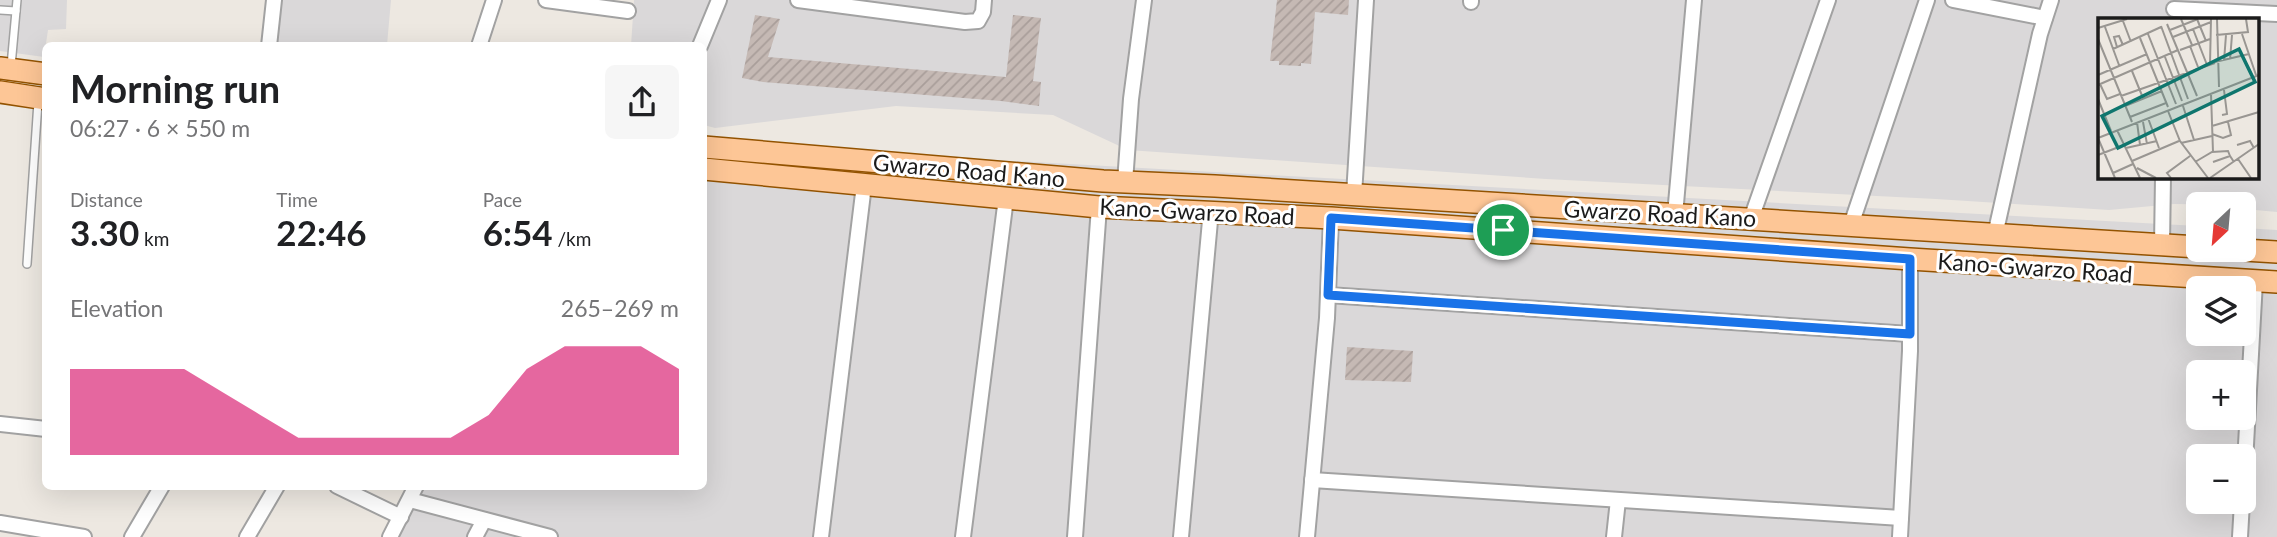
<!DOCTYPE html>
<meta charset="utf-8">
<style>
body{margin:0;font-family:Lato,sans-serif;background:#f6f6f6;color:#202124;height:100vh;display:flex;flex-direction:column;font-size:26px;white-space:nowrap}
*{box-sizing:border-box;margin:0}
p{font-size:23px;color:#757577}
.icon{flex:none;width:38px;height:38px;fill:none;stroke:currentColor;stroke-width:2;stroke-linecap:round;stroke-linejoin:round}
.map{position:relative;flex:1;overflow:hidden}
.side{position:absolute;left:42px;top:42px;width:665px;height:448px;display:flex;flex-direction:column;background:#fff;border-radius:10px;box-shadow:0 7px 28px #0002}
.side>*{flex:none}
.needle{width:46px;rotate:206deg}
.fabs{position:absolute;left:2186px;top:192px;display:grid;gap:14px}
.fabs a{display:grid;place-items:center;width:70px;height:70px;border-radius:10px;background:#fff;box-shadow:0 7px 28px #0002;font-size:35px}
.pin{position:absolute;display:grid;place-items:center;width:60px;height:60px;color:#fff;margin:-30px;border:4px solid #fff;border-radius:50%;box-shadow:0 2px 7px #0007}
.round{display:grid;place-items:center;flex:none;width:74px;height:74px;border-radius:10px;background:#f6f6f6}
.head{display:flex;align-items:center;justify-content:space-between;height:119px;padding:0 28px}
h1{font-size:38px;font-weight:700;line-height:52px}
.stats{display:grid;grid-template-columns:repeat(3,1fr);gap:10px;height:119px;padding:7px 28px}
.stats div{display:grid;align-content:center}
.stats b{font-size:35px;font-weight:700}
.stats small{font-size:19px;font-weight:400}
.stats p{font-size:19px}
.chart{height:196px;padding:14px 28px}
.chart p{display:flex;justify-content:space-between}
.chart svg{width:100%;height:126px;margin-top:7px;fill:#db2777;opacity:.7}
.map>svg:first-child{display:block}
.residential{fill:#dad8d9;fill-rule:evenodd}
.building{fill:url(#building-hatch)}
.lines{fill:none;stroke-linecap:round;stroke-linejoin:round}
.lane-casing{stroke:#a2a2a2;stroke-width:10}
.street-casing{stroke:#a2a2a2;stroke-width:18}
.primary-casing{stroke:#935300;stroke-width:24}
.lane{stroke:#fff;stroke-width:7}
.street{stroke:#fff;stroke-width:14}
.primary{stroke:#fdc696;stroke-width:21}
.route-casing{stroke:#fff;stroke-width:14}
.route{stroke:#1a73e8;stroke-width:9}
.labels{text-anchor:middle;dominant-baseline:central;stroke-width:6;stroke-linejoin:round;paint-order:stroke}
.street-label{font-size:23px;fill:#1b1b1b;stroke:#fff}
.inset-road{fill:none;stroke:#999692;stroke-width:2}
.view{fill:#0f766e;fill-opacity:0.15;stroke:#0f766e;stroke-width:3.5}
.inset-edge{fill:none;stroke:#1b1b1b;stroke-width:3.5}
</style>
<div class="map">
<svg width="2277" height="537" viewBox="0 0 2277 537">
<defs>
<pattern id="building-hatch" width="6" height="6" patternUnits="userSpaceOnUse" patternTransform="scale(1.75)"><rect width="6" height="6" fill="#c5b9b4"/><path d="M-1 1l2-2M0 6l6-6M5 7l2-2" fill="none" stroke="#a99e9a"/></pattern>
</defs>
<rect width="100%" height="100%" fill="#ede8e1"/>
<g class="residential">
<path d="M 0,0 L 67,0 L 66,29 L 48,30 L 44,57 L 0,51 Z"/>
<path d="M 283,0 L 391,0 L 387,45 L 270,46 Z"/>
<path d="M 634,0 L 2277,0 L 2277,212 L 2244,209 L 2244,205 L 2174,204 L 2109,210 L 1936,199 L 1546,179 L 1128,150 L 1053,115 L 896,106 L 715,128 L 704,125 L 704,46 L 631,46 ZM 2100,19 L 2258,19 L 2258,177 L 2100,177 Z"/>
<path d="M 704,144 L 2198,226 L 2198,250 L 2244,250 L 2244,228 L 2277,230 L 2277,537 L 385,537 L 413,487 L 704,486 ZM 2198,289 L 2244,289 L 2244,334 L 2198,334 ZM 2198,373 L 2244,373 L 2244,418 L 2198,418 ZM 2198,457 L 2244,457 L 2244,502 L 2198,502 Z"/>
</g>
<g class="building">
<path d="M 1277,0 L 1349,0 L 1348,15 L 1315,12 L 1311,64 L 1301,63 L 1301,66 L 1279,65 L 1279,61 L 1270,61 Z"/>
<path d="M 755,15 L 780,19 L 768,57 L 1006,77 L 1013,15 L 1041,18 L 1033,81 L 1041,82 L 1039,106 L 1001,101 L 763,82 L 742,78 Z"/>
<path d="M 1347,347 L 1413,351 L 1411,382 L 1345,380 Z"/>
</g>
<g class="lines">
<g class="lane-casing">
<g id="lane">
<path d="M 0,10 L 16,11"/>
<path d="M 11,66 L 17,0"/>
<path d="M 27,264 L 38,102"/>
</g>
</g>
<g class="street-casing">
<g id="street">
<path d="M 546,0 L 628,11"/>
<path d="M 798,0 L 965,22 L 978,21 L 983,12 L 984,0"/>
<path d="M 1953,0 L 2045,18"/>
<path d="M 1471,2 L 1471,0"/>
<path d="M 2174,9 L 2277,14"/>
<path d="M 269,46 L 274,0"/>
<path d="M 479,46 L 494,0"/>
<path d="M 700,46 L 719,0"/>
<path d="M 1125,182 L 1131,99 L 1144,0"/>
<path d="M 1354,195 L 1366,0"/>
<path d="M 1675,215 L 1694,0"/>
<path d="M 1751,219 L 1828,0"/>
<path d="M 1851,225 L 1927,0"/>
<path d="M 1995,235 L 2040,34 L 2051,0"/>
<path d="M 2162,245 L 2163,177"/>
<path d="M 1328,295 L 1910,334"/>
<path d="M 0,424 L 46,429"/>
<path d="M 1312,480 L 1901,518"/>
<path d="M 2244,481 L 2255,281"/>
<path d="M 337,486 L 401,517"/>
<path d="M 410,500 L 550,537"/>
<path d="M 0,523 L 84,537"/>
<path d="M 132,537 L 162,486"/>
<path d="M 247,537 L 277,486"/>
<path d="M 390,537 L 416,486"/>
<path d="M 475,537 L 484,520"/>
<path d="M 821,537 L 864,185"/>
<path d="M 963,537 L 1006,198"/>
<path d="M 1075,537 L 1099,207"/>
<path d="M 1181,537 L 1211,210"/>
<path d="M 1307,537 L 1327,318 L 1331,218"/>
<path d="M 1614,537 L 1618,500"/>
<path d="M 1900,537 L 1910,351 L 1910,259"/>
<path d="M 2240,537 L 2242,502"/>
</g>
</g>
<g class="primary-casing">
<g id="primary">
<path d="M 0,68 L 46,74"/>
<path d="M 0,92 L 46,99"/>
<path d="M 704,147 L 1103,181 L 1215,186 L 2198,247"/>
<path d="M 704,169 L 1099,207 L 1331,218 L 1910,259 L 2277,282"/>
<path d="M 2244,250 L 2277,252"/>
</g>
</g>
<use href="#lane" class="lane"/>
<use href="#street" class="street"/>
<use href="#primary" class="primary"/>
</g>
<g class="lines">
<g class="route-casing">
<path id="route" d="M 1331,218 L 1910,259 L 1910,334 L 1328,295 Z"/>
</g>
<use href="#route" class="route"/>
</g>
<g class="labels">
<g class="street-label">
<text transform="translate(969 170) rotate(5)">Gwarzo Road Kano</text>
<text transform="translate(1197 211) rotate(3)">Kano-Gwarzo Road</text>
<text transform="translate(1660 213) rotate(3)">Gwarzo Road Kano</text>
<text transform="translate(2035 267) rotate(4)">Kano-Gwarzo Road</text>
</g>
</g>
<g transform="translate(2098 18)">
<rect width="161" height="161" fill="#ede8e1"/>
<path class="inset-road" d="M 83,1 L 94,27M 99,1 L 108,23M 119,1 L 121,69M 25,3 L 33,24M 69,6 L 99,78M 63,8 L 90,81M 7,9 L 21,47M 0,10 L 29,1M 95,11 L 109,47M 72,12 L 100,1M 50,16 L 78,86M 144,16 L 158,57M 118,17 L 150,14 L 148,1M 75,19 L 113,4M 42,20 L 70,89M 0,21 L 34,104M 92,28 L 100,49M 19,29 L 16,19 L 21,18 L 25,27M 15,31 L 63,9M 82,32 L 112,21M 67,39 L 84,83M 132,42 L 134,17M 126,43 L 128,17M 117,44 L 151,36M 112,46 L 113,1M 34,53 L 45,80M 0,57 L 49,36M 2,66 L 9,81 L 22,76M 0,67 L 80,32M 113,76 L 115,134M 23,78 L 117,45M 0,81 L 13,113M 27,88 L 64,73M 85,88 L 96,122M 70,93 L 82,123 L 110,160M 124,97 L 129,96 L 126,72M 32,99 L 68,85M 50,100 L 61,130M 39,104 L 42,127M 45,104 L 49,126M 114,108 L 161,94M 19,112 L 42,160M 114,116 L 125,120 L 133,117 L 130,104M 0,120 L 17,160M 0,120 L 161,57M 83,125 L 114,118M 139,127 L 152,123 L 156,130M 28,130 L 59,123M 0,137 L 26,127M 140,141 L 153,160M 34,143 L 81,123M 97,144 L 114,134 L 130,133 L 132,138M 115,144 L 132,138 L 136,144M 39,150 L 58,160M 15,155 L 35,146M 73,160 L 69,155 L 92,138M 112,160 L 161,126"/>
<path class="view" d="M 141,31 L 157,64 L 20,130 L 4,98 Z"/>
<rect width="161" height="161" class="inset-edge"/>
</g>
</svg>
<div class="fabs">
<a><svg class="needle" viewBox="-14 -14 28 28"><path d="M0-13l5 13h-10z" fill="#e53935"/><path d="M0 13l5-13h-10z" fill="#757577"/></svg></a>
<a><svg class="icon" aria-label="layers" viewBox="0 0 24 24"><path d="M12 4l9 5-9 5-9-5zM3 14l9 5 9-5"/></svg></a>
<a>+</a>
<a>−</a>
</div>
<div class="pin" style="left:1503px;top:230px;background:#1e9e55"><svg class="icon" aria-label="arrive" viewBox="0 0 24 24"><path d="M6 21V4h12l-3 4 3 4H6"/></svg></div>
<section class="side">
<div class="head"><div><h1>Morning run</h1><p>06:27 · 6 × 550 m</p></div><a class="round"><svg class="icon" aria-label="share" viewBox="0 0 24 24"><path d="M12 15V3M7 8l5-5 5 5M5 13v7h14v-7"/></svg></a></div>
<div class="stats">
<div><p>Distance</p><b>3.30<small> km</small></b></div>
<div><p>Time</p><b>22:46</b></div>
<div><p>Pace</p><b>6:54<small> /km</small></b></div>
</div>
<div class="chart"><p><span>Elevation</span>265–269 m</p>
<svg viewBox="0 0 160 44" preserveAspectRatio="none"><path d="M0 44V14L10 14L20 14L30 14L40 22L50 30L60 38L70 38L80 38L90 38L100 38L110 30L120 14L130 6L140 6L150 6L160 14V44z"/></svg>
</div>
</section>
</div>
